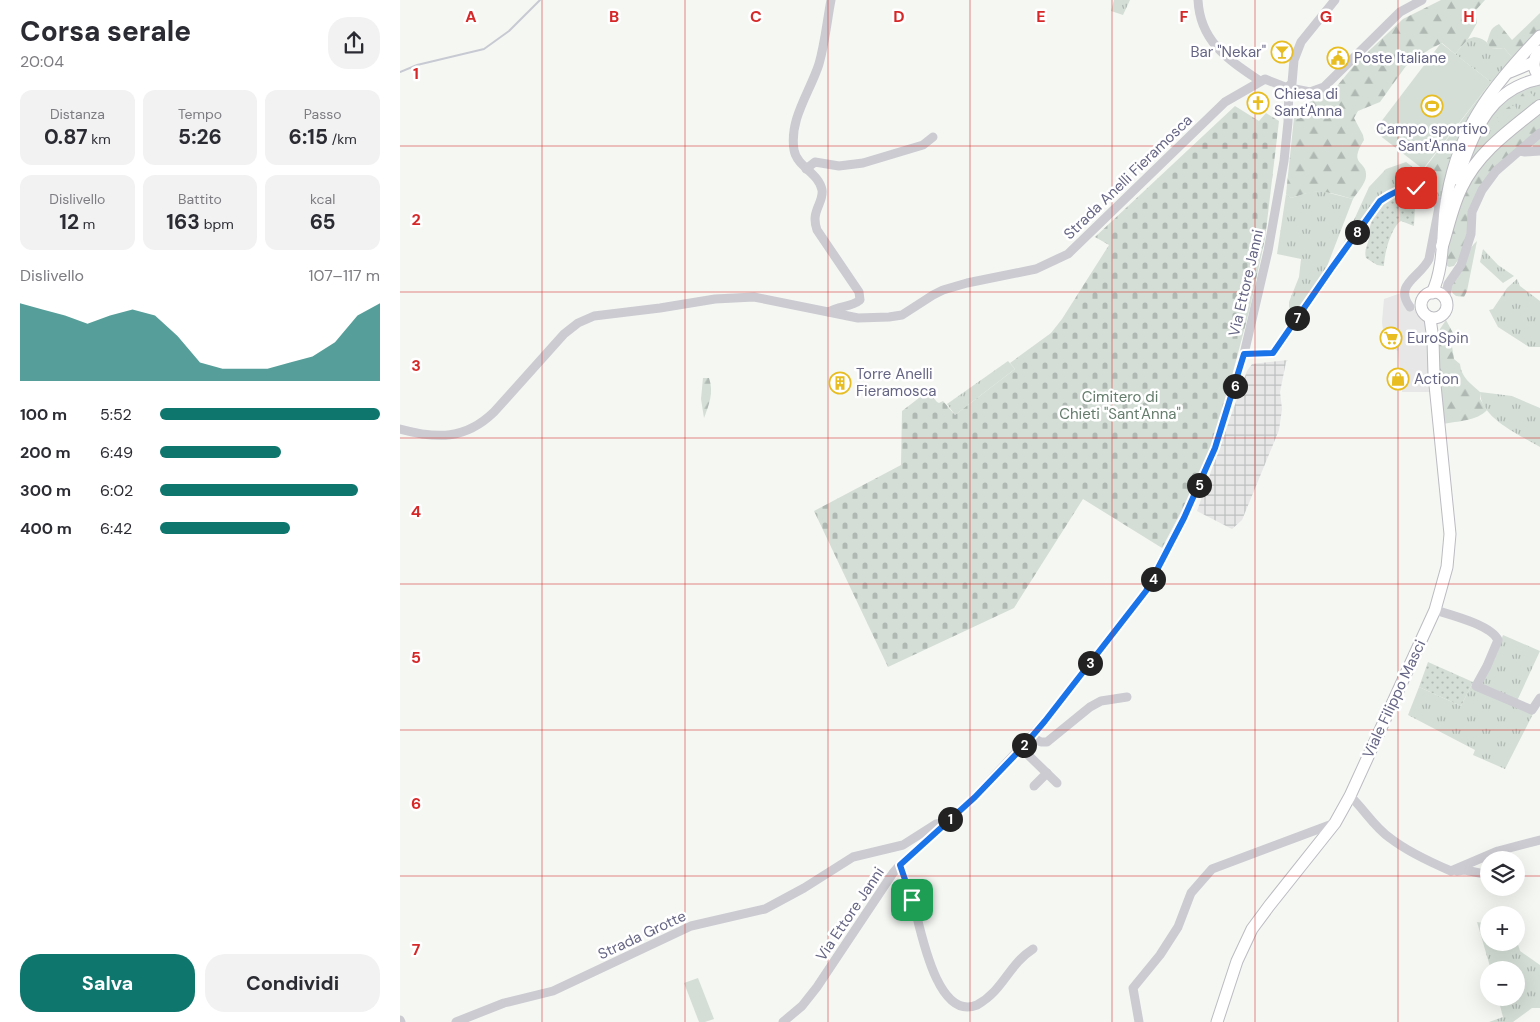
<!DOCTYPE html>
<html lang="it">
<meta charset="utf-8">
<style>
body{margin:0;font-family:"DM Sans",sans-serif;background:#f2f2f3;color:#2b2b33;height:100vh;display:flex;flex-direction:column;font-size:19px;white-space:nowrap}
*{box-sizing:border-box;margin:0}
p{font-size:16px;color:#7c7c81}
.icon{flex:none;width:28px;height:28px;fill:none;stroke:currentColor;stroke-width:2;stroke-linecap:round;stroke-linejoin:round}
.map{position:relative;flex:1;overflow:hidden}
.details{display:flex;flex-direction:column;background:#fff;width:400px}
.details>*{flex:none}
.tools{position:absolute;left:1080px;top:851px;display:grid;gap:10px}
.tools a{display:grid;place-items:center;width:45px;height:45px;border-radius:50%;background:#fff;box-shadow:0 5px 20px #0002;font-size:25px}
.pin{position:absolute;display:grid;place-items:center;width:42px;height:42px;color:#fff;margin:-21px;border-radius:10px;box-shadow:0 2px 8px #0006}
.km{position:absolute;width:25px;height:25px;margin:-12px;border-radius:50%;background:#222;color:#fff;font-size:14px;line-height:25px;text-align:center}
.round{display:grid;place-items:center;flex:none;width:52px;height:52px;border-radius:20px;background:#f2f2f3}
.headline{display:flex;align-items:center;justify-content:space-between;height:85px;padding:0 20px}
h1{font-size:28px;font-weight:700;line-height:38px}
.figures{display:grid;grid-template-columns:repeat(3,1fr);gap:8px;height:85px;padding:5px 20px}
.figures div{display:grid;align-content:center;border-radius:12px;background:#f2f2f3;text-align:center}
.figures b{font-size:21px;font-weight:700}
.figures small{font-size:14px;font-weight:400}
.figures p{font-size:14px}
.chart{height:140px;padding:10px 20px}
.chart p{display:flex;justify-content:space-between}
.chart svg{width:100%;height:90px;margin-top:5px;fill:#0f766e;opacity:.7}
.button{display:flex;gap:10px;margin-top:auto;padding:10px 20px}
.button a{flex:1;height:58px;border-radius:20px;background:#0f766e;color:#fff;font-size:20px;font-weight:700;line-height:58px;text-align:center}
.button a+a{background:#f2f2f3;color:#2b2b33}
ul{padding:0 20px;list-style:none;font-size:16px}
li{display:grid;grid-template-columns:80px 60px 1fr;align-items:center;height:38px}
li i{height:12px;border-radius:6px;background:#0f766e}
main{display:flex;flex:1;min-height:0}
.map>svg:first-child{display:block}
.built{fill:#e6e7e6}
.industrial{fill:url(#industrial-grid)}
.grass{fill:url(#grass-tufts)}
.forest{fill:url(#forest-firs)}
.cemetery{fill:url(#cemetery-stones)}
.park{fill:#d4ded6}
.garden{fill:url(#garden-dots)}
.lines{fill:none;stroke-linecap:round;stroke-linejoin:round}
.stream{stroke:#c8cad3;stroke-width:2}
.major-casing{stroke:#bbbbc2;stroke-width:13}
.highway-casing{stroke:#b9b9be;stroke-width:14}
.minor{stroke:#cbcbd1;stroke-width:9}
.major{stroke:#fff;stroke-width:11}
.highway{stroke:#fff;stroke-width:12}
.route-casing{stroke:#fff;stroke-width:10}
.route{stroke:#1a73e8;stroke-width:6}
.grid{fill:none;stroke:#d62828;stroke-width:1;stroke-opacity:0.55}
.labels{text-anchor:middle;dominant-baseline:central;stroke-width:5;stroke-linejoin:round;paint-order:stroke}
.poi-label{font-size:15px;fill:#656585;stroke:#fff;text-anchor:start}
.street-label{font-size:15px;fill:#656585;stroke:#fff}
.park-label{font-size:15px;fill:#647c6c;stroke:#fff}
.grid-label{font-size:16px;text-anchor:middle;font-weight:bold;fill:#d62828;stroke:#fff;stroke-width:5;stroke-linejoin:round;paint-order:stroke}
</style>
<main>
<section class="details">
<div class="headline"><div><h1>Corsa serale</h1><p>20:04</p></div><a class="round"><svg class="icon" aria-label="share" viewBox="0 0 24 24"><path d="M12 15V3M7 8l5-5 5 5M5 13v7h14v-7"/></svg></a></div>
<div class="figures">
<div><p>Distanza</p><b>0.87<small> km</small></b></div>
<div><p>Tempo</p><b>5:26</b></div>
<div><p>Passo</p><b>6:15<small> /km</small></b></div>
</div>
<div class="figures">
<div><p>Dislivello</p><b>12<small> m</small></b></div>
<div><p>Battito</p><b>163<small> bpm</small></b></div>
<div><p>kcal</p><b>65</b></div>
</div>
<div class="chart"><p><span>Dislivello</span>107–117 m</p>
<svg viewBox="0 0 160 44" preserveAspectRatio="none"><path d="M0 44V6L10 9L20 12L30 16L40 12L50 9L60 12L70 22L80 35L90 38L100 38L110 38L120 35L130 32L140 25L150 12L160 6V44z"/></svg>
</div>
<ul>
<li><b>100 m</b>5:52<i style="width:100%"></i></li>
<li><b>200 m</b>6:49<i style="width:55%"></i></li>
<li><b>300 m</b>6:02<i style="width:90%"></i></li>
<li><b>400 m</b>6:42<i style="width:59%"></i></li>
</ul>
<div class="button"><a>Salva</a><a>Condividi</a></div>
</section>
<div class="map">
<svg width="1140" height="1022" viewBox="0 0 1140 1022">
<defs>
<pattern id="industrial-grid" width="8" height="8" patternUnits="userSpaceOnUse" patternTransform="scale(1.25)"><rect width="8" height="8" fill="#e6e7e6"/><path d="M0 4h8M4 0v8" fill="none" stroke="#bebfc0"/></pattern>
<pattern id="grass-tufts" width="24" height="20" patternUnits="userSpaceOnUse" patternTransform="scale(1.25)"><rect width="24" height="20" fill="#d4ded6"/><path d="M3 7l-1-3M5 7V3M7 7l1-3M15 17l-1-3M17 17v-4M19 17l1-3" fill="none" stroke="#b0b8b3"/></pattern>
<pattern id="forest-firs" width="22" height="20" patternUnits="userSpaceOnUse" patternTransform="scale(1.25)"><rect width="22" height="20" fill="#d4ded6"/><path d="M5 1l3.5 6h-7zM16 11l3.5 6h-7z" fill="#b0b8b3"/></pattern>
<pattern id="cemetery-stones" width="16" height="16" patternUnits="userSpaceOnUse" patternTransform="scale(1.25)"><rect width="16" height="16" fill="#d4ded6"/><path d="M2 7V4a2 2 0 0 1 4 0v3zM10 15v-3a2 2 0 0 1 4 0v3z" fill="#b0b8b3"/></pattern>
<pattern id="garden-dots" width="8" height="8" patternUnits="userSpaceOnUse" patternTransform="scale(1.25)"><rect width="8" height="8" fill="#d4ded6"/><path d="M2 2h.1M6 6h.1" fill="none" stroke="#b0b8b3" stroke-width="1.8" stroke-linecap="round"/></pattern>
</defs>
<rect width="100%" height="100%" fill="#f5f7f3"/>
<path class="built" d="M 1001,293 L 1006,306 L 1020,311 L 1027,322 L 1030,392 L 1002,392 L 998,351 L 991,347 L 983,330 L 982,322 L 984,299 Z"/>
<path class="industrial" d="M 888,360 L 886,362 L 880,392 L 882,409 L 879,430 L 842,520 L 832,529 L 797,511 L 847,371 L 852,364 Z"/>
<g class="grass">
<path d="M 714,0 L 730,0 L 723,15 L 711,11 Z"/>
<path d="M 1074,37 C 1083,38 1087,41 1092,49 L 1104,48 L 1110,55 L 1116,59 L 1053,158 C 1041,164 1024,169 1032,185 L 1045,188 L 1042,209 L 1038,201 L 978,200 L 967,211 L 943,244 L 969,187 L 986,169 L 1006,162 L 1021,173 L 1091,82 L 1055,54 L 1068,39 Z"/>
<path d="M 1140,82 L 1140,101 L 1063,170 L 1067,157 L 1101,100 Z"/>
<path d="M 921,191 L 953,199 L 926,269 L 897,312 L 892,312 L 889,307 L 889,302 L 899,277 L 901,259 L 877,254 L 886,194 L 891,198 L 910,192 Z"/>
<path d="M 1083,249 L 1098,265 L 1114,276 L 1103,283 L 1080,262 Z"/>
<path d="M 1117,279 L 1120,286 L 1140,301 L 1140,347 L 1129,347 L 1098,327 L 1089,310 L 1093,309 L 1107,288 Z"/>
<path d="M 608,361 L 615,369 L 555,415 L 547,404 Z"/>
<path d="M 1080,392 L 1112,396 L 1140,408 L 1140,447 C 1120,435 1080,418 1080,392 Z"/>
<path d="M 1103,635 L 1140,651 L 1117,701 L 1080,686 L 1094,660 Z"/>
<path d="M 1071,686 L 1133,714 L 1105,769 L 1073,755 L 1075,750 L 1008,715 L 1019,687 L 1061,706 Z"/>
<path d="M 1077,922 L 1089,924 L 1089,942 L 1116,942 L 1116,938 L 1120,951 L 1140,965 L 1140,1008 L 1132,1008 L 1113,1022 L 1089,1022 L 1103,1017 L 1098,998 L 1116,998 L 1116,970 L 1091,970 Z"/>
</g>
<g class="forest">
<path d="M 1041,0 L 1085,0 L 1075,11 L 1077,23 L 1068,39 L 1055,54 L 1042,43 L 1030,49 L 1006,66 L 980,102 L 958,111 L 954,118 L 963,135 L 964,140 C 947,167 968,159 966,177 C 965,184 957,193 953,199 C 924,191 920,188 891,198 L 886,194 L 895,108 L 908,109 L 911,97 L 937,86 L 957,62 L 1003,19 Z"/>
<path d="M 1140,13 L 1140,34 L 1116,59 L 1110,55 L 1104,48 L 1091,49 L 1087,42 C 1091,32 1089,29 1099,24 L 1112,40 Z"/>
<circle cx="1127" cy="99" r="7"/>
<path d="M 1111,105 L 1116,107 L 1118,115 L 1105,124 L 1097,121 L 1097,118 L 1099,114 Z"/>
<path d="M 1140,110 L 1140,148 L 1133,147 L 1133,137 L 1084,181 L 1060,257 L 1054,266 L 1049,267 L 1046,265 L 1046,251 L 1060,192 L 1074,169 Z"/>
<path d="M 1050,157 L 1053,158 L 1045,188 L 1035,187 L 1030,180 C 1030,169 1040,159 1050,157 Z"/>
<path d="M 1077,241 L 1067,291 L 1064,297 L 1056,296 C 1052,293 1050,290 1050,286 C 1051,275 1069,248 1077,241 Z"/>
<path d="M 1046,320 L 1053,333 L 1052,346 L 1054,359 L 1060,364 C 1061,377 1071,384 1080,392 L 1080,399 L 1087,410 C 1077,421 1058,421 1043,424 L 1036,342 L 1040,329 Z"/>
<path d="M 303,378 L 309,378 C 314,392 309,405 304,418 L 301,399 Z"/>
</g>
<path class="cemetery" d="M 835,106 L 859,121 L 866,113 L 879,121 L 865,239 L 849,312 L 815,439 L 791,493 L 762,548 L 683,499 L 614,608 L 488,667 L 414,511 L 501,465 L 502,411 L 528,391 L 537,402 L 539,403 L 543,401 L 555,415 L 615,369 L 610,363 L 651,333 L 662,319 L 709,245 L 695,237 Z"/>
<g class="park">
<path d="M 1041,43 L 1091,82 L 1023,169 L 974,131 Z"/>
<path d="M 298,978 L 314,1019 L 305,1022 L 299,1022 L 284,983 Z"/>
</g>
<g class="garden">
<path d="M 1003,190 C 1018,192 1032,193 1036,209 C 1029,203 1023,205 1015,207 L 1014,226 L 1001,221 C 991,227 984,255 984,266 L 977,265 L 966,258 C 964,250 967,246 969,239 C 970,234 969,228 971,223 C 975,208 991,198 1003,190 Z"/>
<path d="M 1028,662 L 1073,682 L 1061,706 L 1019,687 Z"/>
</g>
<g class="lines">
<path class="stream" d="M 0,72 L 17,65 L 84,49 L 109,31 L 140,0"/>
<g class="major-casing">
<g id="major">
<path d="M 1140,51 C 1132,59 1132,69 1140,77"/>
<path d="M 1110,72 L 1134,62"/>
<path d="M 1057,179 C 1074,134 1087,89 1140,79"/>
<circle cx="1034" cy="305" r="13"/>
<path d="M 1032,293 C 1044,268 1042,237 1045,210 C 1055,132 1088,92 1140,36"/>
<path d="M 817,1022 L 837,961 L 852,929 L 869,906 L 935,823 L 950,796 L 1035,610 L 1047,567 L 1050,534 L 1034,375 L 1033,340 L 1030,318"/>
</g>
</g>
<g class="highway-casing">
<path id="highway" d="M 1042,246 C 1048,227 1052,206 1061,188 C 1078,152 1110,130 1140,106"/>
</g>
<g class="minor">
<path d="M 798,0 C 800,42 829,60 860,81"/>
<path d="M 889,86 L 892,83 L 894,60 L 901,42 L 935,0"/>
<path d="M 1120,151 L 1125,152 L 1140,151"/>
<path d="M 406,169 L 415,162 L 439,166 L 463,163 L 523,145 L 533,137"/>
<path d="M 1045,299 L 1048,284 L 1061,265 L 1071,234 L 1072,212 L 1082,190 L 1096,171 L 1140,133"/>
<path d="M 429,312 C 439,305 450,308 460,300 L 459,292 L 417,230 C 410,211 424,203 422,190 C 419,173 397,167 394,150 C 389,119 410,92 419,64 C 425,43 427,21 431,0"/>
<path d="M 844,354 L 873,353 L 931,269 L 980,201 C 988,196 996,189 1006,188 C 1019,186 1036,194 1039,207 L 1029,259 C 1021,277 993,284 1010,307"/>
<path d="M 0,429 C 37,439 65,440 94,412 L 164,334 L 178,323 L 194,316 L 260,308 L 315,299 L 354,297 L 458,318 L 489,317 L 502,315 L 533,295 L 543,290 L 567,283 L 636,269 L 668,254 L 825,102 L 865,79 L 885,87 L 910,92 L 924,87 L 1000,12 L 1022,0"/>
<path d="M 1035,610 C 1051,615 1091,625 1098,640 L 1087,666 L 1076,686 L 1132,710 L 1140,698"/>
<path d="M 631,737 L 641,742 L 647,742 L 690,707 L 701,701 L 727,697"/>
<path d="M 621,748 L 657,783"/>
<path d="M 634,786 L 647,773"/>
<path d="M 950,796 C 964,809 974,827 990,838 C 1008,852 1030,862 1051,871 L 1098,851 L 1140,840"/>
<path d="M 500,865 C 504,877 509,889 513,901 C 520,926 536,1022 577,1005 C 604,990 608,965 633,949"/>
<path d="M 1057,871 L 1065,870 L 1089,875"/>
<path d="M 0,1020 L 1,1022"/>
<path d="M 56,1022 L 104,1003 L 153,991 L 291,926 L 365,909 L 404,888 L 453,857 L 503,845 L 536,824 L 543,823"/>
<path d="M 383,1022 L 402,1006 L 417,987 L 493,873 L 500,865 L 575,797 L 645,721 L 746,591 L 784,517 L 815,448 L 844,354 L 868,251 L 884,161 L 888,122 L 889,86"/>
<path d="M 739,1022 L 733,988 L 760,955 L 778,927 L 791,893 L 812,869 L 935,823"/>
</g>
<use href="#major" class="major"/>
<use href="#highway" class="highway"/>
</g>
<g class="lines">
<g class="route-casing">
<path id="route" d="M 512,900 L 500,865 L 575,797 L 622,748 L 645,721 L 746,591 L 784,518 L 815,448 L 844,354 L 873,353 L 931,269 L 980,201 C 992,193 1001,188 1016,188"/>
</g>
<use href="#route" class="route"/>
</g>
<path class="grid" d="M 142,0 L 142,1022M 285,0 L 285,1022M 428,0 L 428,1022M 570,0 L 570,1022M 712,0 L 712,1022M 855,0 L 855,1022M 998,0 L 998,1022M 0,146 L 1140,146M 0,292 L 1140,292M 0,438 L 1140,438M 0,584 L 1140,584M 0,730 L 1140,730M 0,876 L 1089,876M 1116,876 L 1140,876"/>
<defs>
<g id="bar-ring" transform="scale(1.125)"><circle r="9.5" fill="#fff" stroke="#e7bd22" stroke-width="1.5"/><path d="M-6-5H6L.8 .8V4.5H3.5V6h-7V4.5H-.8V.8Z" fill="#e7bd22"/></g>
<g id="civic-ring" transform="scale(1.125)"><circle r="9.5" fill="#fff" stroke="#e7bd22" stroke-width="1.5"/><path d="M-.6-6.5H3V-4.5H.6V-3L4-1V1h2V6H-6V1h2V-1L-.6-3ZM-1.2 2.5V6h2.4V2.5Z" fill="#e7bd22"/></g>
<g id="church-ring" transform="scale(1.125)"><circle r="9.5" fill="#fff" stroke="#e7bd22" stroke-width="1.5"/><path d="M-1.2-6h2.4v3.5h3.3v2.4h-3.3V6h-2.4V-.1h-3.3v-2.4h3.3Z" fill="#e7bd22"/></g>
<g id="stadium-ring" transform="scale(1.125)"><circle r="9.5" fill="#fff" stroke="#e7bd22" stroke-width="1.5"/><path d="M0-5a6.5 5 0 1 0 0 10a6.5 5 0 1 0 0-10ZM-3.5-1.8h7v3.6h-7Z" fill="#e7bd22"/></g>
<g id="supermarket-ring" transform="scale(1.125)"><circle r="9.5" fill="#fff" stroke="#e7bd22" stroke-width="1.5"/><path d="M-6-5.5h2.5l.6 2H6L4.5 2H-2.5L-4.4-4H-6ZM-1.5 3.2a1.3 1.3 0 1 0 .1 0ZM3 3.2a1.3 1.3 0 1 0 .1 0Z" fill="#e7bd22"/></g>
<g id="shop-ring" transform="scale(1.125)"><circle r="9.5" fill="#fff" stroke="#e7bd22" stroke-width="1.5"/><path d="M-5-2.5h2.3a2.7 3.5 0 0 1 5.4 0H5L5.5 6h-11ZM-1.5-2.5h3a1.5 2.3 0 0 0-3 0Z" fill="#e7bd22"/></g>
<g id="building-ring" transform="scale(1.125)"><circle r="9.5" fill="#fff" stroke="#e7bd22" stroke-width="1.5"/><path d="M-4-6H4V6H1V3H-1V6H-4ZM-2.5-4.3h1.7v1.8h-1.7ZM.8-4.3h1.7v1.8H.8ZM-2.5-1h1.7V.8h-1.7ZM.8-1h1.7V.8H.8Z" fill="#e7bd22"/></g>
</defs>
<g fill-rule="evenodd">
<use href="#bar-ring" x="882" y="52"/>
<use href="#civic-ring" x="938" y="58"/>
<use href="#church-ring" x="858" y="103"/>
<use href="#stadium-ring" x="1032" y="106"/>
<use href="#supermarket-ring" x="991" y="338"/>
<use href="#shop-ring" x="998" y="379"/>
<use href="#building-ring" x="440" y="383"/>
</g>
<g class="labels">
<g class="poi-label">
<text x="866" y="52" text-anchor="end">Bar "Nekar"</text>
<text x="954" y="58">Poste Italiane</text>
<text x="874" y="94">Chiesa di<tspan x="874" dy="17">Sant'Anna</tspan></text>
<text x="1032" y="129" text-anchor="middle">Campo sportivo<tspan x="1032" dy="17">Sant'Anna</tspan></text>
<text x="1007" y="338">EuroSpin</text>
<text x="456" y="374">Torre Anelli<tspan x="456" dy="17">Fieramosca</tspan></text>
<text x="1014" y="379">Action</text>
</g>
<g class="street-label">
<text transform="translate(728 177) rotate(-44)">Strada Anelli Fieramosca</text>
<text transform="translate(846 283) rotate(-77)">Via Ettore Janni</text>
<text transform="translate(994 699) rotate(-65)">Viale Filippo Masci</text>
<text transform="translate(450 914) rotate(-56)">Via Ettore Janni</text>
<text transform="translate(242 935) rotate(-25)">Strada Grotte</text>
</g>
<g class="park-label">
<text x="720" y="397">Cimitero di<tspan x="720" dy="17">Chieti "Sant'Anna"</tspan></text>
</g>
</g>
<g class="grid-label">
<text x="71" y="22">A</text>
<text x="214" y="22">B</text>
<text x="356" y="22">C</text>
<text x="499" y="22">D</text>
<text x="641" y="22">E</text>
<text x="784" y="22">F</text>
<text x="926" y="22">G</text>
<text x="1069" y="22">H</text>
<text x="16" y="79">1</text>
<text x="16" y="225">2</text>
<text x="16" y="371">3</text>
<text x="16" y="517">4</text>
<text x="16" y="663">5</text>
<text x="16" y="809">6</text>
<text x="16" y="955">7</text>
</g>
</svg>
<div class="tools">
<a><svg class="icon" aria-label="layers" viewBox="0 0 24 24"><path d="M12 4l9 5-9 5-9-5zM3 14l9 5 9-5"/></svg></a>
<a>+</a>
<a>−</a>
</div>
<div class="pin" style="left:512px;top:900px;background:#1e9e55"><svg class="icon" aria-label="arrive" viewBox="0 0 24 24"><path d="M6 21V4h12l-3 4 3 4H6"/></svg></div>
<div class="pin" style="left:1016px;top:188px;background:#d93025"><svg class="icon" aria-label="check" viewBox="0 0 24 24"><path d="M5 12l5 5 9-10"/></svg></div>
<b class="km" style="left:550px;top:819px">1</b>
<b class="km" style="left:624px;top:745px">2</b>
<b class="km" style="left:690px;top:663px">3</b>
<b class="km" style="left:753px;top:579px">4</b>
<b class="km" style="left:799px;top:485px">5</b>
<b class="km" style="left:835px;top:386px">6</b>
<b class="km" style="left:897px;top:318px">7</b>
<b class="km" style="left:957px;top:232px">8</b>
</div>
</main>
